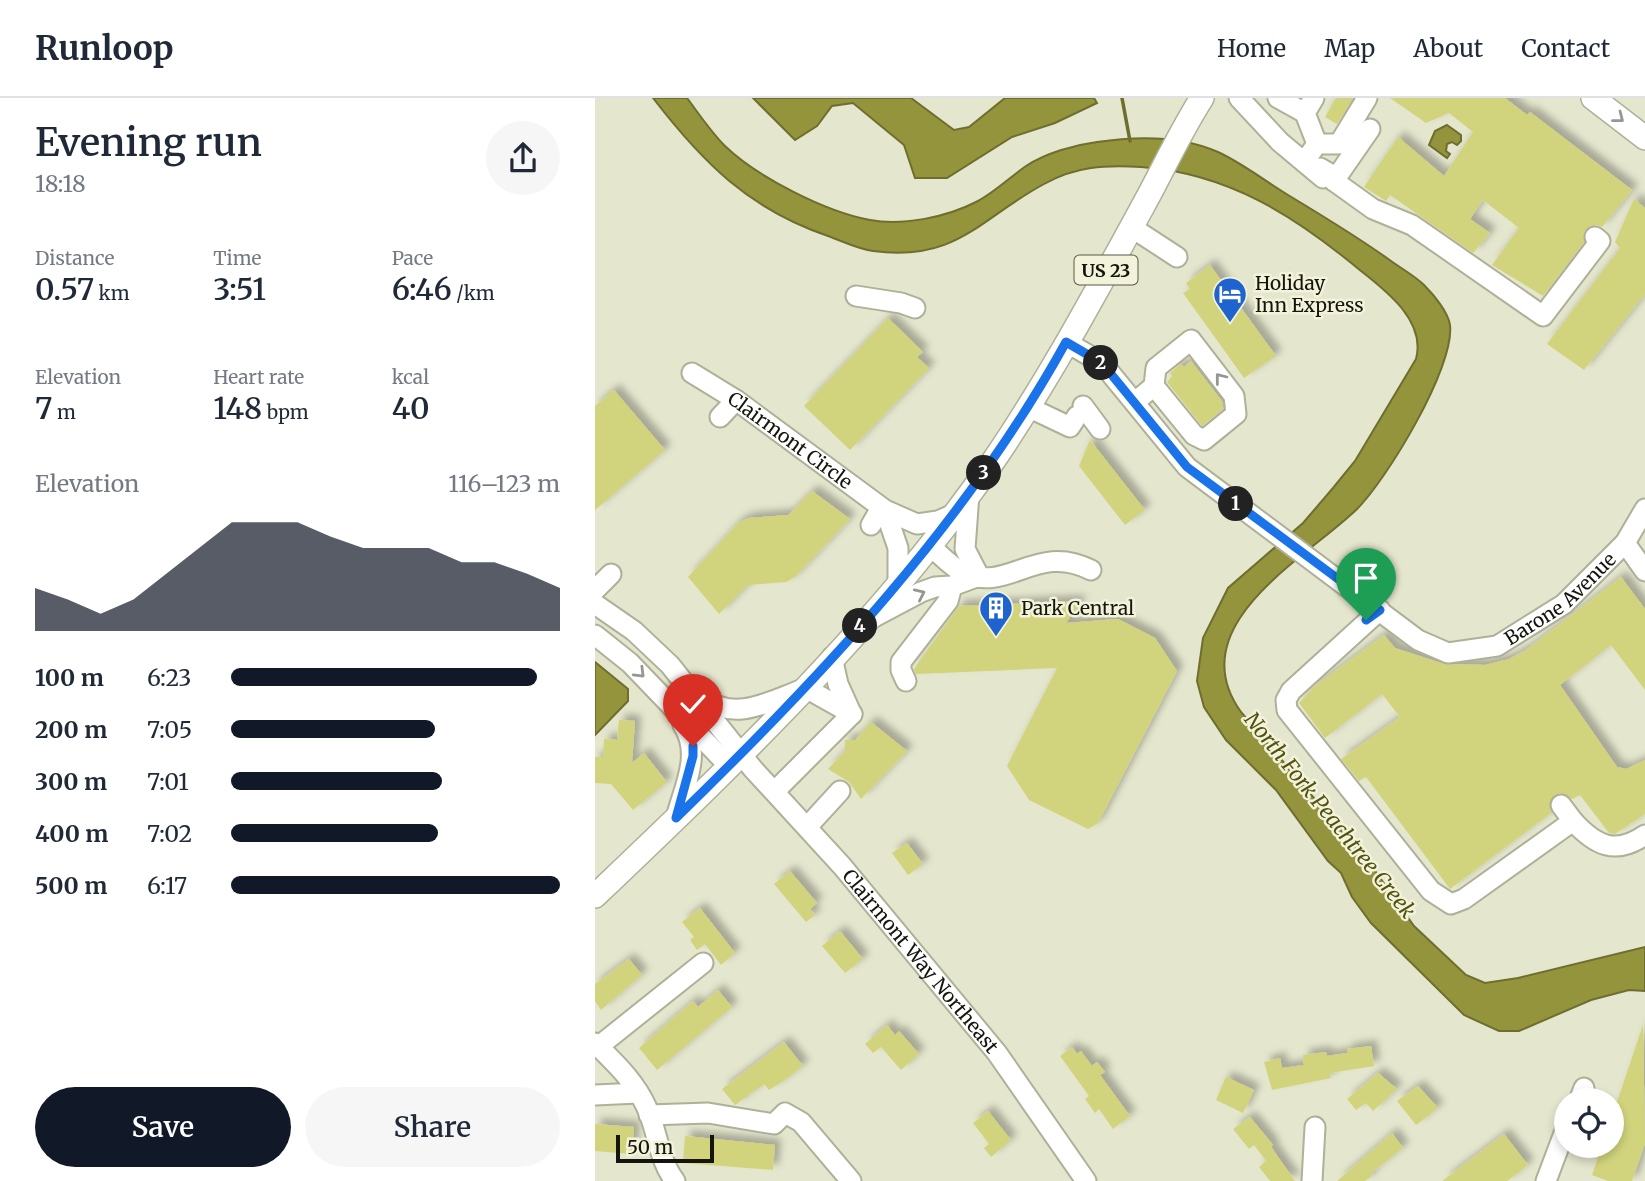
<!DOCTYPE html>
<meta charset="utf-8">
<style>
body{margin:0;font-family:Merriweather,serif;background:#f6f6f7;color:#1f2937;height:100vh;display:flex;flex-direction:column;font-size:26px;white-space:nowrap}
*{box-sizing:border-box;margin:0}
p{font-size:23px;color:#747a83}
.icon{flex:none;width:38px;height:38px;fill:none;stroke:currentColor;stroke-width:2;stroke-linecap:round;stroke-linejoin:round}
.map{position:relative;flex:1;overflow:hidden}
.panel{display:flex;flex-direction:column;background:#fff;width:595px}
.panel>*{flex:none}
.controls{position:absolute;left:959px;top:990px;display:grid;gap:14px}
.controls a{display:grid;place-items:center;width:70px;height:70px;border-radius:50%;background:#fff;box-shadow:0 4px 10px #0003;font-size:35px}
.scale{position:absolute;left:21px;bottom:18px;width:98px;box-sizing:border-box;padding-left:7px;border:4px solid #15150d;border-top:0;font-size:19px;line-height:24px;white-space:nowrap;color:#15150d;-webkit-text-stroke:5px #f2f3da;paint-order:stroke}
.pin{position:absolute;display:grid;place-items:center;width:60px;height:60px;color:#fff;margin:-72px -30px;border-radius:50% 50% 50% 0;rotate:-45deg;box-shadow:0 0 7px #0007}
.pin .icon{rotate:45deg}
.km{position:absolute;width:35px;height:35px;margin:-18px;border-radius:50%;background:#222;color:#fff;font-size:19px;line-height:35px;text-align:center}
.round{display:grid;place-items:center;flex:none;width:74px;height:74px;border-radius:37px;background:#f6f6f7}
.summary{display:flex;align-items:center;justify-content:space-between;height:119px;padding:0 35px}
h1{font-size:38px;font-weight:600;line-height:52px}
.stats{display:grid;grid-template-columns:repeat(3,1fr);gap:10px;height:119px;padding:7px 35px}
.stats div{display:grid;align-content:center}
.stats b{font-size:30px;font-weight:600}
.stats small{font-size:19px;font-weight:400}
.stats p{font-size:19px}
.chart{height:196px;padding:14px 35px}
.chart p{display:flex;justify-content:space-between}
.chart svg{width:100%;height:126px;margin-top:7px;fill:#111827;opacity:.7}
.action{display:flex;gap:14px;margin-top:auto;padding:14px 35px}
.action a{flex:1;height:80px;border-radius:42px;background:#111827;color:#fff;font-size:28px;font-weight:600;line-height:80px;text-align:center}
.action a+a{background:#f6f6f7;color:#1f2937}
ul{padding:0 35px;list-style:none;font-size:23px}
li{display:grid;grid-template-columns:112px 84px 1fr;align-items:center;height:52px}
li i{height:18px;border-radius:9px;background:#111827}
header{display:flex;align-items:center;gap:42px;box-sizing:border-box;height:98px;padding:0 35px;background:#fff;border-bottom:2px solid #e0e1e3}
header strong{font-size:33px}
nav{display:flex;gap:38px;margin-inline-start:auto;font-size:24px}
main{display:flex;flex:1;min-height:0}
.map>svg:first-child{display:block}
.water{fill:#94943d;stroke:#6e6e2f;stroke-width:2}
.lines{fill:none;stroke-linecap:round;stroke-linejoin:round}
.stream{stroke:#6e6e2f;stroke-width:3.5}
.building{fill:#d2d47d;filter:url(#shadow)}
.minor-casing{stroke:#afb098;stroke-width:23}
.major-casing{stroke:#afb098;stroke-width:26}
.minor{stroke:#fff;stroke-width:19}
.major{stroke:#fff;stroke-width:23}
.oneway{stroke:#969692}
.route-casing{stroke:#fff;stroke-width:14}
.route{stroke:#1a73e8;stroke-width:9}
.labels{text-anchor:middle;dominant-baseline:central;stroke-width:5;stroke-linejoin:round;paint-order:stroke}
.shield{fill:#f2f3da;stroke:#57584a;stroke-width:2}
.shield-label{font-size:18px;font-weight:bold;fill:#15150d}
.poi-label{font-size:19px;fill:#15150d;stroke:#f2f3da;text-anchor:start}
.street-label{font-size:19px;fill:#15150d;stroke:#f2f3da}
.water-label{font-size:21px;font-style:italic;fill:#525211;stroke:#f2f3da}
</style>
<header>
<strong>Runloop</strong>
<nav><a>Home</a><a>Map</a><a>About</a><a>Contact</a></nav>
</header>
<main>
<section class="panel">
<div class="summary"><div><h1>Evening run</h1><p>18:18</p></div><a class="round"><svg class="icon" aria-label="share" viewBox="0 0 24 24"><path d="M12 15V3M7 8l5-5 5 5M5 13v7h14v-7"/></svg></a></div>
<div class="stats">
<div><p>Distance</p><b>0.57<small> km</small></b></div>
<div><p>Time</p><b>3:51</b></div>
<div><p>Pace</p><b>6:46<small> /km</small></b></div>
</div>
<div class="stats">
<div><p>Elevation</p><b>7<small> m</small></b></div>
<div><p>Heart rate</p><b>148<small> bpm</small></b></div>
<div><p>kcal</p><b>40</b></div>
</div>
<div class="chart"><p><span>Elevation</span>116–123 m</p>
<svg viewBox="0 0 160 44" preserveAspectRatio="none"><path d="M0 44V29L10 33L20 38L30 33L40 24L50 15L60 6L70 6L80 6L90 11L100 15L110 15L120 15L130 20L140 20L150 24L160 29V44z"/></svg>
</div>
<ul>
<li><b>100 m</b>6:23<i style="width:93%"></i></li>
<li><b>200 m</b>7:05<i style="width:62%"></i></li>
<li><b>300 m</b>7:01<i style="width:64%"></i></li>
<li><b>400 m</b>7:02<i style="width:63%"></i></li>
<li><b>500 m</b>6:17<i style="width:100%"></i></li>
</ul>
<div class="action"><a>Save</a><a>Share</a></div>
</section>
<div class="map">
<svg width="1050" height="1083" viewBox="0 0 1050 1083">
<defs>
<filter id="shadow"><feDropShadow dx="6" dy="-6" stdDeviation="3.5" flood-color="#0004"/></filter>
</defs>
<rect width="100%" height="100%" fill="#e4e6cd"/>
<g class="water">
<path d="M 58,0 L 92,0 C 104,16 116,34 130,48 C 162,79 231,114 275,122 C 308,128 352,119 381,104 C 399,95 415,79 431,68 C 451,55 479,47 502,44 C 542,38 585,37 623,54 C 647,65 670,83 693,97 C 728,118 763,139 796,163 C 807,171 820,178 829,187 C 839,197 853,214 855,227 C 860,269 791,383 761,412 C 710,461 584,528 646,614 L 776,767 L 819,828 L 871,877 L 890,885 L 923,880 L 1050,849 L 1050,893 L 1034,892 L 996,902 L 924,933 L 904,933 L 869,917 L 776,825 L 757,799 L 746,775 L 733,763 L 681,692 L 631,642 L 609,609 L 602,583 L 608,540 L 633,490 L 708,425 L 738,390 L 760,363 L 821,261 C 831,224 793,194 766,173 C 700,118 633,75 546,69 C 510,67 481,68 449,86 C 384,121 362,164 278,153 C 263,151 247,143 233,138 C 154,111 108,65 58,0 Z"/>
<path d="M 158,0 L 316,0 L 359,32 L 374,29 L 410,0 L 499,0 L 502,5 L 460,25 L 417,39 L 352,80 L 320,80 L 309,47 L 258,5 L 237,8 L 222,28 L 200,42 Z"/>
<path d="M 852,27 L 866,37 L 866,43 L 862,47 L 857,44 L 852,46 L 851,53 L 855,56 L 852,60 L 834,47 L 840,33 Z"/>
<path d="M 0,564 L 33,591 L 33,603 L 0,637 Z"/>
</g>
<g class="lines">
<path class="stream" d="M 527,0 L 535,43"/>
</g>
<g class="building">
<path d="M 741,0 L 758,0 L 742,26 L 730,19 Z"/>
<path d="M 795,0 L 910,0 L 932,17 L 935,14 L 1037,92 L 1007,129 L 1001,127 L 991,131 L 989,144 L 948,198 L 897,167 L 924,130 L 888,102 L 875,121 L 895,135 L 878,155 L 795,97 L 791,103 L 769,89 L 803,39 L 849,78 L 878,34 L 854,15 L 831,25 Z"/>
<path d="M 1039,101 L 1050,110 L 1050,196 L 989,272 L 952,246 L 1025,150 L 1020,144 Z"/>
<path d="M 615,167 L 681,258 L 649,280 L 588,195 L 595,191 L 591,185 Z"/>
<path d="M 293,220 L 328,254 L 322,259 L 334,270 L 255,352 L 209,308 Z"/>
<path d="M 596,263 L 627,303 L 628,311 L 607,328 L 572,284 L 577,278 L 575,275 L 586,266 L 589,269 Z"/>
<path d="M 19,292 L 70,352 L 0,412 L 0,308 Z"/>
<path d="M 495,342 L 550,412 L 530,427 L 484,368 Z"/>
<path d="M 217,393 L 255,421 L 200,479 L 191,484 L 153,487 L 124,516 L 93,479 L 143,425 L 154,420 L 193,417 Z"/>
<path d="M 1026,479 L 1050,511 L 1050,592 L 1016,547 L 965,587 L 1022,669 L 1031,671 L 1050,662 L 1050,716 L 1020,736 L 1014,735 L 985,697 L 977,701 L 964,695 L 955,703 L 956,715 L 855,791 L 771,679 L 764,683 L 746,661 L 805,619 L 787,596 L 730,640 L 704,605 L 720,588 L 789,537 L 800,550 L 849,566 L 890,567 L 914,561 L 931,552 Z"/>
<path d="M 486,503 L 471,525 L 523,521 L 560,540 L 582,573 L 503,725 L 493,731 L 434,702 L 412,668 L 462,570 L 321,576 L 319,571 L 364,508 Z"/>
<path d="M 24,622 L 40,623 L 37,665 L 49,655 L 72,684 L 38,712 L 16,686 L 0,685 L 0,659 L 8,659 L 9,641 L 22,642 Z"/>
<path d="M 276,624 L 312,653 L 266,701 L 254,684 L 233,671 L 250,653 L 250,642 L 260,642 Z"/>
<path d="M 312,745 L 328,766 L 313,777 L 297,755 Z"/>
<path d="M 195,773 L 222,805 L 215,811 L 220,817 L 211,824 L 179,786 Z"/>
<path d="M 105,810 L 140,855 L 126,867 L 110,846 L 102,852 L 95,842 L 99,839 L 87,824 Z"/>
<path d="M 245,833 L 268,861 L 250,875 L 227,848 Z"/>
<path d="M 34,861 L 47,877 L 6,912 L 0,903 L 0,886 Z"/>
<path d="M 123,892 L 137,909 L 62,972 L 44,950 L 98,903 L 103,909 Z"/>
<path d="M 292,927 L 300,937 L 304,933 L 324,956 L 306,972 L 286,949 L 278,955 L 270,946 Z"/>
<path d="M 1048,927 L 1050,1045 L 1037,1083 L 1013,1083 L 997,1077 L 1007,1048 L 1017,1048 L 1017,1019 Z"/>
<path d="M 189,944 L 208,968 L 187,984 L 174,992 L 169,986 L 140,1007 L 127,991 Z"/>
<path d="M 776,948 L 779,968 L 735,975 L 736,980 L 677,992 L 669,964 L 685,960 L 687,970 L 709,967 L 708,957 L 731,954 L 732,958 L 752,955 L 752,951 Z"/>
<path d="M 477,949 L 482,956 L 486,953 L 497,968 L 502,964 L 510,974 L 505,977 L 535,1018 L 518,1031 L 504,1011 L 500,1015 L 490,1001 L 494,998 L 465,958 Z"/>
<path d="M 783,975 L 802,991 L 778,1013 L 771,1005 L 761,1012 L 752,1001 Z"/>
<path d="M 631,979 L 659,992 L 648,1015 L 621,1002 Z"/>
<path d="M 823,988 L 843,1010 L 821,1027 L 802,1003 Z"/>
<path d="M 393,1013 L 416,1042 L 396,1059 L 389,1050 L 394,1046 L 378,1025 Z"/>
<path d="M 655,1019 L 678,1047 L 676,1049 L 700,1083 L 675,1083 L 664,1069 L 671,1063 L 659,1047 L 654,1051 L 638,1031 Z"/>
<path d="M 0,1026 L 39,1029 L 37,1056 L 0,1053 Z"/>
<path d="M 797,1035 L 808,1050 L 775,1076 L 777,1078 L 770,1083 L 742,1083 Z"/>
<path d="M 909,1036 L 933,1067 L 912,1083 L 847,1083 Z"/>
<path d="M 90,1038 L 180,1047 L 178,1072 L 88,1065 Z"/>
</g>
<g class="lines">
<g class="minor-casing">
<g id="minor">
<path d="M 644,0 L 685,44 L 728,80"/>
<path d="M 683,0 L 710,15"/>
<path d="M 719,0 L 710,15 L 722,46"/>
<path d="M 709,64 L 722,46 L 744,46 L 772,0"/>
<path d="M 720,71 L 725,70 L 737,77 L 739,83 L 778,111 L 817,127 L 948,218 L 1005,143 L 1000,139"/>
<path d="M 739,83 L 775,31"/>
<path d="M 536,129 L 582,159"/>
<path d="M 261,198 L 306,205 L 320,210"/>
<path id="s1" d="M 471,244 L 507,265 L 592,369 L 823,542 L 853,555 L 902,548 L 969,506 L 1030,445 L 1050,411"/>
<path id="s2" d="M 97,275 L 141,302 L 290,412 L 322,426 L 343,423 L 359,416"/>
<path d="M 540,304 L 559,288 L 561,270 L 596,242 L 639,298 L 641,316 L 609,342 L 599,337 L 559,288"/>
<path d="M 488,308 L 505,331"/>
<path d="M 433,309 L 475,329 L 482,318"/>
<path d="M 125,319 L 141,302"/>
<path d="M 290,412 L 303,450 L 303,486"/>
<path d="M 276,427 L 286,410"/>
<path d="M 1030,445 L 1050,473"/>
<path d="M 335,448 C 345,456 357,470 369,475 C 414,495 442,444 496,472"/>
<path d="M 0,492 L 16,476"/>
<path id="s3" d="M 0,506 L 39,533 L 75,567 L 158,671 L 247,768 L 402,955 L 491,1083"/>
<path d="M 785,512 L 696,593 L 691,602 L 692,612 L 836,793 L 856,806 L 869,801 L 978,723 C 1000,747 1020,758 1050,737"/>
<path d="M 277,520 L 326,494 L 340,489 L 357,488 L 384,478 L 370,451 L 374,396"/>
<path d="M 0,537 L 35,565 L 133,667"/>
<path d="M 237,559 L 243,586 L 256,615"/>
<path d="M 311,583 L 306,572 L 306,564 L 353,503 L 357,488"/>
<path d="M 108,600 C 140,624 173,604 206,592 L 216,593 L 257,616"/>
<path d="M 180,693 L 257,616"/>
<path d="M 966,707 L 978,723"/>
<path d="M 81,720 C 89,689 107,656 88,627"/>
<path d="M 213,728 L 245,693"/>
<path d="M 0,945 C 19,964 39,982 51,1008 C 63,1033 63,1061 80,1083"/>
<path d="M 4,948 L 108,865"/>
<path d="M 0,997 L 43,995"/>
<path d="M 984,1003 L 989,990"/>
<path d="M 54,1017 L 113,1015 L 179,1026 L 190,1015 L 206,1024 L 256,1083"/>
<path d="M 717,1083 L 720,1029"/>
<path d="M 951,1083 L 971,1030"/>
</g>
</g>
<g class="major-casing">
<g id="major">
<path d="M 998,0 L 1050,40"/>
<path d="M 0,798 C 142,663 287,524 399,362 C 456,278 505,187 554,97 C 571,65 587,31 607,0"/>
</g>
</g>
<use href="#minor" class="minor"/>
<use href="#major" class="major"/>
</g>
<defs><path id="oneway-chevron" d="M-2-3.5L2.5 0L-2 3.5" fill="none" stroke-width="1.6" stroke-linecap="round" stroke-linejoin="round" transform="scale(1.75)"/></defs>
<g class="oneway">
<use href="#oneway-chevron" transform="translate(1024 20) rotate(38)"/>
<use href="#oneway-chevron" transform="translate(625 280) rotate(-128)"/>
<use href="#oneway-chevron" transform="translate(325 496) rotate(-25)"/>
<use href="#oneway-chevron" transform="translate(45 575) rotate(45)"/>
</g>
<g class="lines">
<g class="route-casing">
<path id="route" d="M 98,648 L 98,658 L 81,720 C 228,577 371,425 471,244 L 507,265 L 592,369 L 785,512 L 771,522"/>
</g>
<use href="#route" class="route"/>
</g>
<defs>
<g id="hotel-pin" transform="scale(1.75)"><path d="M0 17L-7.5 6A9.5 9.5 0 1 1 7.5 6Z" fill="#1e63ce" stroke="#f2f3da"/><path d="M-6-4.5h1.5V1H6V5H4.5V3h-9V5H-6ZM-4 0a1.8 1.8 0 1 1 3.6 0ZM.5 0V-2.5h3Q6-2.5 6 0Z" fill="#fff"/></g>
<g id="building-pin" transform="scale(1.75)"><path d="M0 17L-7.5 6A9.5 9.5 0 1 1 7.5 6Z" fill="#1e63ce" stroke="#f2f3da"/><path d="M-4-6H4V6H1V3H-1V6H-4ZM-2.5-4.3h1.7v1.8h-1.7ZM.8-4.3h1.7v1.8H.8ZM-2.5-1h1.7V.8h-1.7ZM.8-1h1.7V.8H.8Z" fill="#fff"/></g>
</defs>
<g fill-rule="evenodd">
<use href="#hotel-pin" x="635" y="196"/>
<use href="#building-pin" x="401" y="510"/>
</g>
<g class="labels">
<rect class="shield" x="479.5" y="157.5" width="63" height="29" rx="5"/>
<g class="shield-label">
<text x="511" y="172">US 23</text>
</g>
<g class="poi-label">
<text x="660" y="185">Holiday<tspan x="660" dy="22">Inn Express</tspan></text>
<text x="426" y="510">Park Central</text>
</g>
<g class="street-label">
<text stroke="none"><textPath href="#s2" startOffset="119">Clairmont Circle</textPath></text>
<text stroke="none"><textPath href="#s1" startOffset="626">Barone Avenue</textPath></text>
<text stroke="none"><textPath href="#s3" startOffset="485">Clairmont Way Northeast</textPath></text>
</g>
<g class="water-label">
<text transform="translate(735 717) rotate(51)">North Fork Peachtree Creek</text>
</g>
</g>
</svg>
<div class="controls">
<a><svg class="icon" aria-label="locate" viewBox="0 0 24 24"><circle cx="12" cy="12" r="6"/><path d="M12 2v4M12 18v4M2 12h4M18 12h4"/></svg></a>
</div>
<div class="scale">50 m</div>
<div class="pin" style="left:771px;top:522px;background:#1e9e55"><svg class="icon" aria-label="arrive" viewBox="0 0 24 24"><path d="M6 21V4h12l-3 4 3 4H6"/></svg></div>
<div class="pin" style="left:98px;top:648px;background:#d93025"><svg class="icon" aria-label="check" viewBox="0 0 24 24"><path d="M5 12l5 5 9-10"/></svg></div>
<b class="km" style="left:641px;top:406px">1</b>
<b class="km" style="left:506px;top:265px">2</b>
<b class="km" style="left:389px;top:375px">3</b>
<b class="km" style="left:265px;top:528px">4</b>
</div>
</main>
